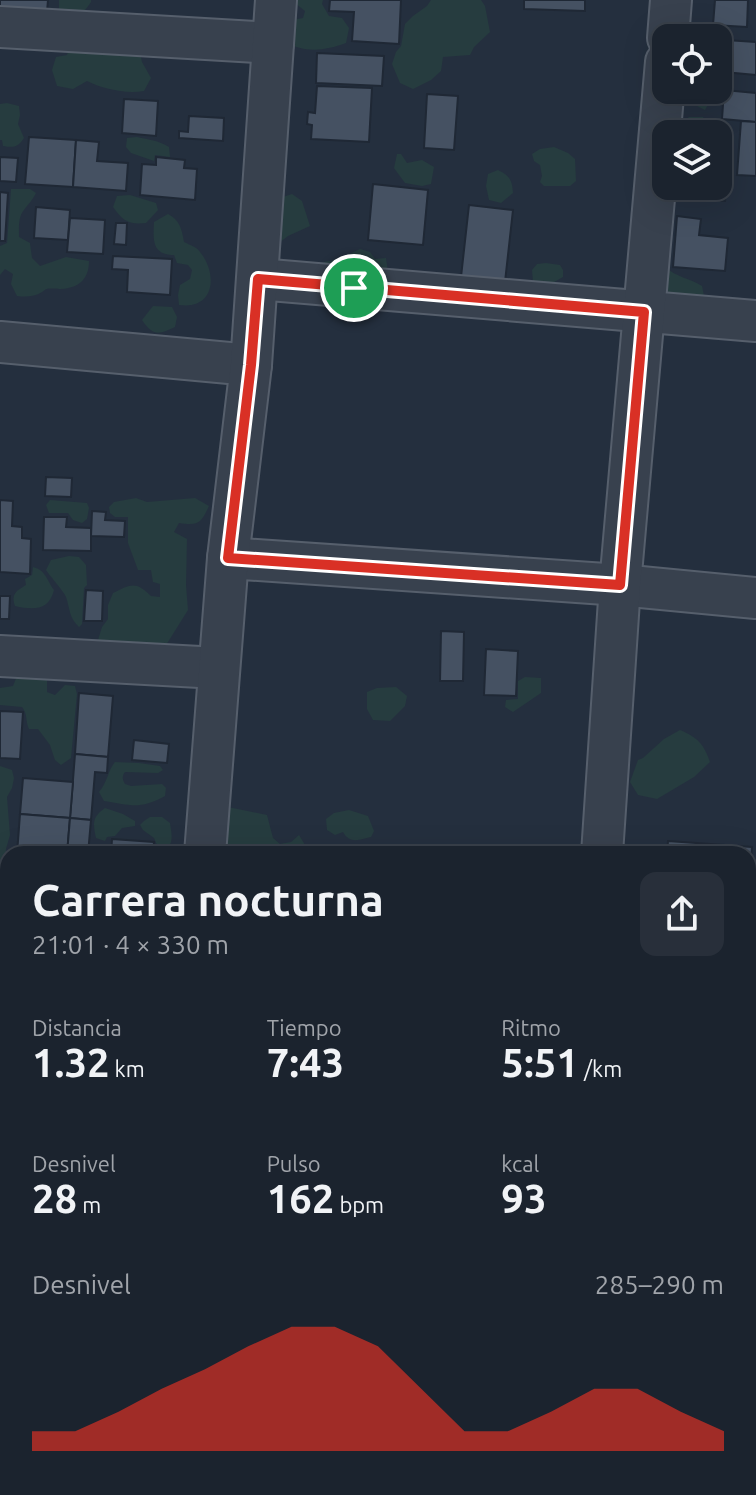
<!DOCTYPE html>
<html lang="es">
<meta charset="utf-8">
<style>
body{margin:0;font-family:Ubuntu,sans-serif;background:#282f3a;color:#f1f3f6;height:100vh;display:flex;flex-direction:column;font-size:30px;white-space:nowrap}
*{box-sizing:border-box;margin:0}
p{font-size:26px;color:#a0a4aa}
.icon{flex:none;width:44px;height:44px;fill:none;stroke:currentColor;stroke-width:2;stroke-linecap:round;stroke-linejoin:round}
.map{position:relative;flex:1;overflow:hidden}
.drawer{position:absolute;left:0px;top:846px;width:756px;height:650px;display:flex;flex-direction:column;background:#1b232e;border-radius:24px 24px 0 0;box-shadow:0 8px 32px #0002,0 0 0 2px #39404a}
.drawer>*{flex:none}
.tools{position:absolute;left:652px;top:24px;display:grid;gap:16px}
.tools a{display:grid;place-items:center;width:80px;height:80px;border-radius:16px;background:#1b232e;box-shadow:0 8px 32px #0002,0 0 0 2px #39404a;font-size:40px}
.pin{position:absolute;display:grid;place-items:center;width:68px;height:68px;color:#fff;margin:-34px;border:4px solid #fff;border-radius:50%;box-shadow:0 2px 8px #0007}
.round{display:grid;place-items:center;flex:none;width:84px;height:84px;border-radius:16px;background:#282f3a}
.head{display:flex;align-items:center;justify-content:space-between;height:136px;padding:0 32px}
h1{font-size:44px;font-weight:700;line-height:60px}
.figures{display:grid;grid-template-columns:repeat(3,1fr);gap:12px;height:136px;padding:8px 32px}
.figures div{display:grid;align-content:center}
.figures b{font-size:40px;font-weight:700}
.figures small{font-size:22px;font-weight:400}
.figures p{font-size:22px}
.chart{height:224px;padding:16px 32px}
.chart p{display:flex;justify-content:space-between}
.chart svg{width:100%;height:144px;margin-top:8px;fill:#d93025;opacity:.7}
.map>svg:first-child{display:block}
.green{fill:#263c3f}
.building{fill:#455162;stroke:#1f2835;stroke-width:2}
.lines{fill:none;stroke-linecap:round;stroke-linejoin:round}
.minor-casing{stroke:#565f6c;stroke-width:44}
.minor{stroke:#38414e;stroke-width:40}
.route-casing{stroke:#fff;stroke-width:16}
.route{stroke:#d93025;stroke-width:10}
</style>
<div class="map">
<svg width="756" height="1495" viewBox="0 0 756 1495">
<rect width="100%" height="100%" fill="#242f3e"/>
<g class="green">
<path d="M 59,0 L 91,0 L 91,2 C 84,13 78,17 64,18 L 59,9 Z"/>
<path d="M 296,0 L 323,0 L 322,4 L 329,16 L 342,18 L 349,28 L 346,43 C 324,51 306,53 284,42 L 292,20 L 303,18 L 305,11 L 295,3 Z"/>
<path d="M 431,0 L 481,0 L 485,6 L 490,32 L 474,47 L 470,55 L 443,57 L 441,71 L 431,80 L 413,89 L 400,83 L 392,64 L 396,52 L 401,46 L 405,24 L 413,16 L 427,6 Z"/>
<path d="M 71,42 L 139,48 L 142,62 L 151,78 L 144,91 C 125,94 103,89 87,81 L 73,89 L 57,86 L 52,70 L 56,57 L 67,55 Z"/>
<path d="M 669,90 L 716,90 L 705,110 L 693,104 L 680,107 Z"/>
<path d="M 7,103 L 19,106 L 20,115 L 18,124 L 24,138 C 18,147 14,148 3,146 L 2,140 L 0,140 L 0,104 Z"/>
<path d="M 680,115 L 685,120 L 689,117 L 703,117 L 707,124 L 696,134 L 681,134 L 667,125 Z"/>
<path d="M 137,137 C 149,140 158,140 169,147 L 170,157 L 155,155 L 154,161 L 131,153 L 126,147 L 127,138 Z"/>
<path d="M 554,147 L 568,153 L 575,159 L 576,181 L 570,186 L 544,186 L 540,182 L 542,176 L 540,165 L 534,161 L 532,154 L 540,149 Z"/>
<path d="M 397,154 L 401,154 L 407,163 L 422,160 L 434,167 L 431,184 L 422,186 L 405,183 L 394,168 Z"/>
<path d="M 498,170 C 510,176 512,180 513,193 L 501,203 L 489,200 L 486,186 L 488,174 Z"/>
<path d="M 11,189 L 30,189 L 36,193 C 32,201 29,203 24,210 C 18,217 19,227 19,237 L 30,243 L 32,258 L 40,266 L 66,257 L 89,261 C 89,279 79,288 61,289 C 59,289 49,288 47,289 C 45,289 44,291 42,292 C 34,297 26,297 17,296 L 11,284 L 13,274 L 5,269 L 0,275 L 0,246 L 7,243 Z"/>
<path d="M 292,194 L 302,201 L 310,226 L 288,236 L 275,246 L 274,200 Z"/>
<path d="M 130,195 L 156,203 L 158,210 L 146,223 C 129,225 123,221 113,207 L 117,196 Z"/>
<path d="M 168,214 C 180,220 182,230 184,242 C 190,245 197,247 200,252 C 218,274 215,310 179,305 L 178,295 L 180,285 L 190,279 L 192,270 L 188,265 L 177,263 L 174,255 C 152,255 153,240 154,222 Z"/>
<path d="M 360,249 L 370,252 L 375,259 L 386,258 L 389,280 L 321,267 L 324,262 L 339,259 Z"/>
<path d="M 546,263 L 560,265 L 563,270 L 563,277 L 549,285 L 538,288 L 533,282 L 532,270 L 537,264 Z"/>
<path d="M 667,268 C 674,276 691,279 702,286 L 704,296 L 692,305 L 662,292 Z"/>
<path d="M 153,306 L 172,307 L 177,317 L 175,327 C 158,335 153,336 142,320 Z"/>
<path d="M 136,498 L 147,502 L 195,498 L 209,506 C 201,523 199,526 179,523 L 174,532 L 187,539 L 186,585 L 188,610 L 168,642 L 154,657 L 102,654 L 98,640 L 102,627 L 108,619 L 108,605 L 113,593 C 131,584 136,581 151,596 L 160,597 L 160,584 L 153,582 L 151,570 L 138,570 L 128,543 L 128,517 L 115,517 L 110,513 L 109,507 L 114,502 Z"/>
<path d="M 50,500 L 87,503 L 89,508 L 87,519 L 82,523 L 73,520 L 68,513 L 49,513 L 46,505 Z"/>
<path d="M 69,556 L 79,557 L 86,565 L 87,585 L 84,588 L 82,624 L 79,627 C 69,618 70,609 66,597 C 65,593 50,576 46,570 L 51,560 Z"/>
<path d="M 33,567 C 46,570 47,581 54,590 C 49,611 33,610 15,606 C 11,594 16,591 26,585 L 25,579 L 32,575 Z"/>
<path d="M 47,672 L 47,692 L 55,695 L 65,685 L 75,686 L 77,694 L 71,758 L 61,765 L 55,760 L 50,745 L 38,729 L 29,729 C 25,721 28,714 22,707 L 0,705 L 0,688 L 13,686 L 17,676 Z"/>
<path d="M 525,677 L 541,678 L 541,693 L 513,712 L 505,707 L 506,700 L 518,699 L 518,681 Z"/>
<path d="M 396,687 L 407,696 L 405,706 L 390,721 L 373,720 L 367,709 L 367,692 L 377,688 Z"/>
<path d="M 680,730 C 697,737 704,744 710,762 L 694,777 L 657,799 L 638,795 L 630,782 L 638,760 L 643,758 L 664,739 Z"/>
<path d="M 115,762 L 139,763 L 160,766 L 163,770 L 158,773 L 125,772 C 122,776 122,779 125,784 L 131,786 L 162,784 L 166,788 L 165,796 C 139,810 131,805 104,801 L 99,792 C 108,781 108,770 115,762 Z"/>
<path d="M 0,766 L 12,770 L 14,778 L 12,788 L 7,797 L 10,835 L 6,849 L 5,866 L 8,912 L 0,919 Z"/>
<path d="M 223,806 L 267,815 L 273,838 L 280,844 L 291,842 L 299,835 L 305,845 L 330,850 L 336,854 L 194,854 Z"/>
<path d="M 105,808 L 123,814 L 135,821 L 135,826 L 122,828 L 115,836 L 107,837 L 105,841 L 96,838 C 93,823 92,817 105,808 Z"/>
<path d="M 349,810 L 368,816 L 374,831 L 371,837 C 359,840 350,844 343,832 L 335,835 L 327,830 L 326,819 L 334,813 Z"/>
<path d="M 150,817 L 162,817 L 170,823 C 172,837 175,846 160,852 L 154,838 L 143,830 L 140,825 L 144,821 Z"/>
<path d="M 756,909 L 756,941 L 749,941 L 748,911 Z"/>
<path d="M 0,1145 L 8,1146 L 8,1226 L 0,1231 Z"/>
<path d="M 748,1220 L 756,1220 L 756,1294 L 750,1296 L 748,1299 Z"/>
<path d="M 8,1263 L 8,1316 L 0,1315 L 0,1268 Z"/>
<path d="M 8,1337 L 8,1399 L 0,1398 L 0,1338 Z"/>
<path d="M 223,1488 L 448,1488 L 446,1495 L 225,1495 Z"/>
<path d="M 480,1488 L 501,1490 L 502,1488 L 531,1488 L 532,1495 L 479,1495 Z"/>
<path d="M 646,1488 L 693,1488 L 693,1495 L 643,1495 Z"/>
</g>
<g class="building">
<path d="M 0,0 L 48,0 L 47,12 L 0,9 Z"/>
<path d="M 330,0 L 401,0 L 399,44 L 352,41 L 354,12 L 329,11 Z"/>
<path d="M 524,0 L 585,0 L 585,11 L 524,9 Z"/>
<path d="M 715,0 L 748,0 L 747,27 L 713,25 Z"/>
<path d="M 726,40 L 756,42 L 756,75 L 724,72 Z"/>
<path d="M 317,53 L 384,56 L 382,86 L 316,83 Z"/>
<path d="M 317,86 L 372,88 L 369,142 L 311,139 L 312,125 L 307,124 L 308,112 L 315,113 Z"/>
<path d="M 724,90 L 756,93 L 756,122 L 722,119 Z"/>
<path d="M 427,94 L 458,96 L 454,150 L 424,148 Z"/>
<path d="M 124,99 L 158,101 L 156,136 L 122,133 Z"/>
<path d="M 189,116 L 224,118 L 223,141 L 179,138 L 179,131 L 188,132 Z"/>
<path d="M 741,121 L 756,122 L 756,176 L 737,175 Z"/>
<path d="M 29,137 L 76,140 L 73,187 L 25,184 Z"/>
<path d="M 76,140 L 99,142 L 97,161 L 128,163 L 126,191 L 73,187 Z"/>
<path d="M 0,157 L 18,158 L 16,182 L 0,181 Z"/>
<path d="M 156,157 L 185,160 L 184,168 L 197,169 L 195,200 L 140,195 L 142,164 L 156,165 Z"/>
<path d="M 718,171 L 727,172 L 725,201 L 688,199 L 689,186 L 718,186 Z"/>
<path d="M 373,184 L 428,190 L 423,245 L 368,240 Z"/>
<path d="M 0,192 L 8,193 L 5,241 L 0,241 Z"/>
<path d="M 469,205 L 513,210 L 505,282 L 461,277 Z"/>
<path d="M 36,207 L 70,210 L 68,240 L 34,238 Z"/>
<path d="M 677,216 L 701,219 L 699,235 L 728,238 L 725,271 L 673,267 Z"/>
<path d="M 70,218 L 105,220 L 103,254 L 67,252 Z"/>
<path d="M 116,223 L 127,223 L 126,245 L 114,244 Z"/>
<path d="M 113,256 L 172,259 L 170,295 L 127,292 L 128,270 L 112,269 Z"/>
<path d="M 46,477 L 72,478 L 71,497 L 45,496 Z"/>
<path d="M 0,500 L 13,501 L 12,526 L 22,527 L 22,538 L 31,539 L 30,574 L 0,572 Z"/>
<path d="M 92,511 L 106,512 L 105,520 L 125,521 L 124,537 L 91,536 Z"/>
<path d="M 44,517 L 67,517 L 66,527 L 91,528 L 91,551 L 43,550 Z"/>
<path d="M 86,590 L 103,591 L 102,621 L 84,621 Z"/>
<path d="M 0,596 L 10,596 L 9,619 L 0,619 Z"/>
<path d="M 441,631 L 464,632 L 463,681 L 440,681 Z"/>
<path d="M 486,649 L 518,651 L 516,696 L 484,695 Z"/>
<path d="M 79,693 L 113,696 L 108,757 L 75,754 Z"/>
<path d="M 0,711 L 23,712 L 20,759 L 0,758 Z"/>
<path d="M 134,740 L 169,744 L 167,763 L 132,760 Z"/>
<path d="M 75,754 L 108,757 L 107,773 L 95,772 L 91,820 L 70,818 Z"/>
<path d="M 23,778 L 73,782 L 70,818 L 20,814 Z"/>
<path d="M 20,814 L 70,818 L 67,854 L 17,854 Z"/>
<path d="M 70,818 L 91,820 L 88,854 L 67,854 Z"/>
<path d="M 112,839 L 154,842 L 153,854 L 111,854 Z"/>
<path d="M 668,841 L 752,847 L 749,900 L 748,854 L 667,854 Z"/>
<path d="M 0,1096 L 8,1097 L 8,1143 L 0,1142 Z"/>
<path d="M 0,1234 L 8,1234 L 8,1256 L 0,1255 Z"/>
<path d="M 752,1422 L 756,1422 L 756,1458 L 751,1458 Z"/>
<path d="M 748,1446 L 751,1446 L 749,1495 L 697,1495 L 697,1488 L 748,1488 Z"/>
<path d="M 0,1456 L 8,1457 L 8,1484 L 0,1483 Z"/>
<path d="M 750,1474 L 756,1474 L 756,1495 L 749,1495 Z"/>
<rect x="173" y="1488" width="26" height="7"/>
<rect x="455" y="1488" width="20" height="7"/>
</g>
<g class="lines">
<g class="minor-casing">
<g id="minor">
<path d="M 0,27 L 273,43"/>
<path d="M 668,38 L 671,0"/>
<path d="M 258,279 L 756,321"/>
<path d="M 0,342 L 251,365"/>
<path d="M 228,558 L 620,585 L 756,598"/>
<path d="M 0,656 L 218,668"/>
<path d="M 205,854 L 228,558 L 251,365 L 276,0"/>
<path d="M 602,854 L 620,585 L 666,62"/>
<path d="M 0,974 L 8,974"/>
<path d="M 0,1319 L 8,1320"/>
<path d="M 748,1379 L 756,1380"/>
<path d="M 557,1495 L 558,1488"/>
</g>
</g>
<use href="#minor" class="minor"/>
</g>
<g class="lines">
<g class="route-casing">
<path id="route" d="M 258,279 L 644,312 L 620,585 L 228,558 L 251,365 Z"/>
</g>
<use href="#route" class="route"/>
</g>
</svg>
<div class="tools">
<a><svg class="icon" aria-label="locate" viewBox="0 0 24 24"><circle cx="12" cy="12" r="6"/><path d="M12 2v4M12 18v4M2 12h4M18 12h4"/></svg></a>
<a><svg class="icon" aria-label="layers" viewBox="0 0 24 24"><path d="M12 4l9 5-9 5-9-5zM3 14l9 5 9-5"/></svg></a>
</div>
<div class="pin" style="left:354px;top:288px;background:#1e9e55"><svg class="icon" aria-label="arrive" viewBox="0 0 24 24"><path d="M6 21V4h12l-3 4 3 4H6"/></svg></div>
<section class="drawer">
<div class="head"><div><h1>Carrera nocturna</h1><p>21:01 · 4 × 330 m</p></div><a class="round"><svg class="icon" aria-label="share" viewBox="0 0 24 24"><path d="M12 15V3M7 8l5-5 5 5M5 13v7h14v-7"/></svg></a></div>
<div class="figures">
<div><p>Distancia</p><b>1.32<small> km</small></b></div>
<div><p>Tiempo</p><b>7:43</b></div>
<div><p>Ritmo</p><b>5:51<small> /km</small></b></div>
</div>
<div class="figures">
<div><p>Desnivel</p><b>28<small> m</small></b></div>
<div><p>Pulso</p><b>162<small> bpm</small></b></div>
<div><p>kcal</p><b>93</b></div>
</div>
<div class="chart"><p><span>Desnivel</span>285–290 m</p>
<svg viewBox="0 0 160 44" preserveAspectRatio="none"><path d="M0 44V38L10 38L20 32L30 25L40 19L50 12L60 6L70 6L80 12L90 25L100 38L110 38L120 32L130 25L140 25L150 32L160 38V44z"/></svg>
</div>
</section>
</div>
